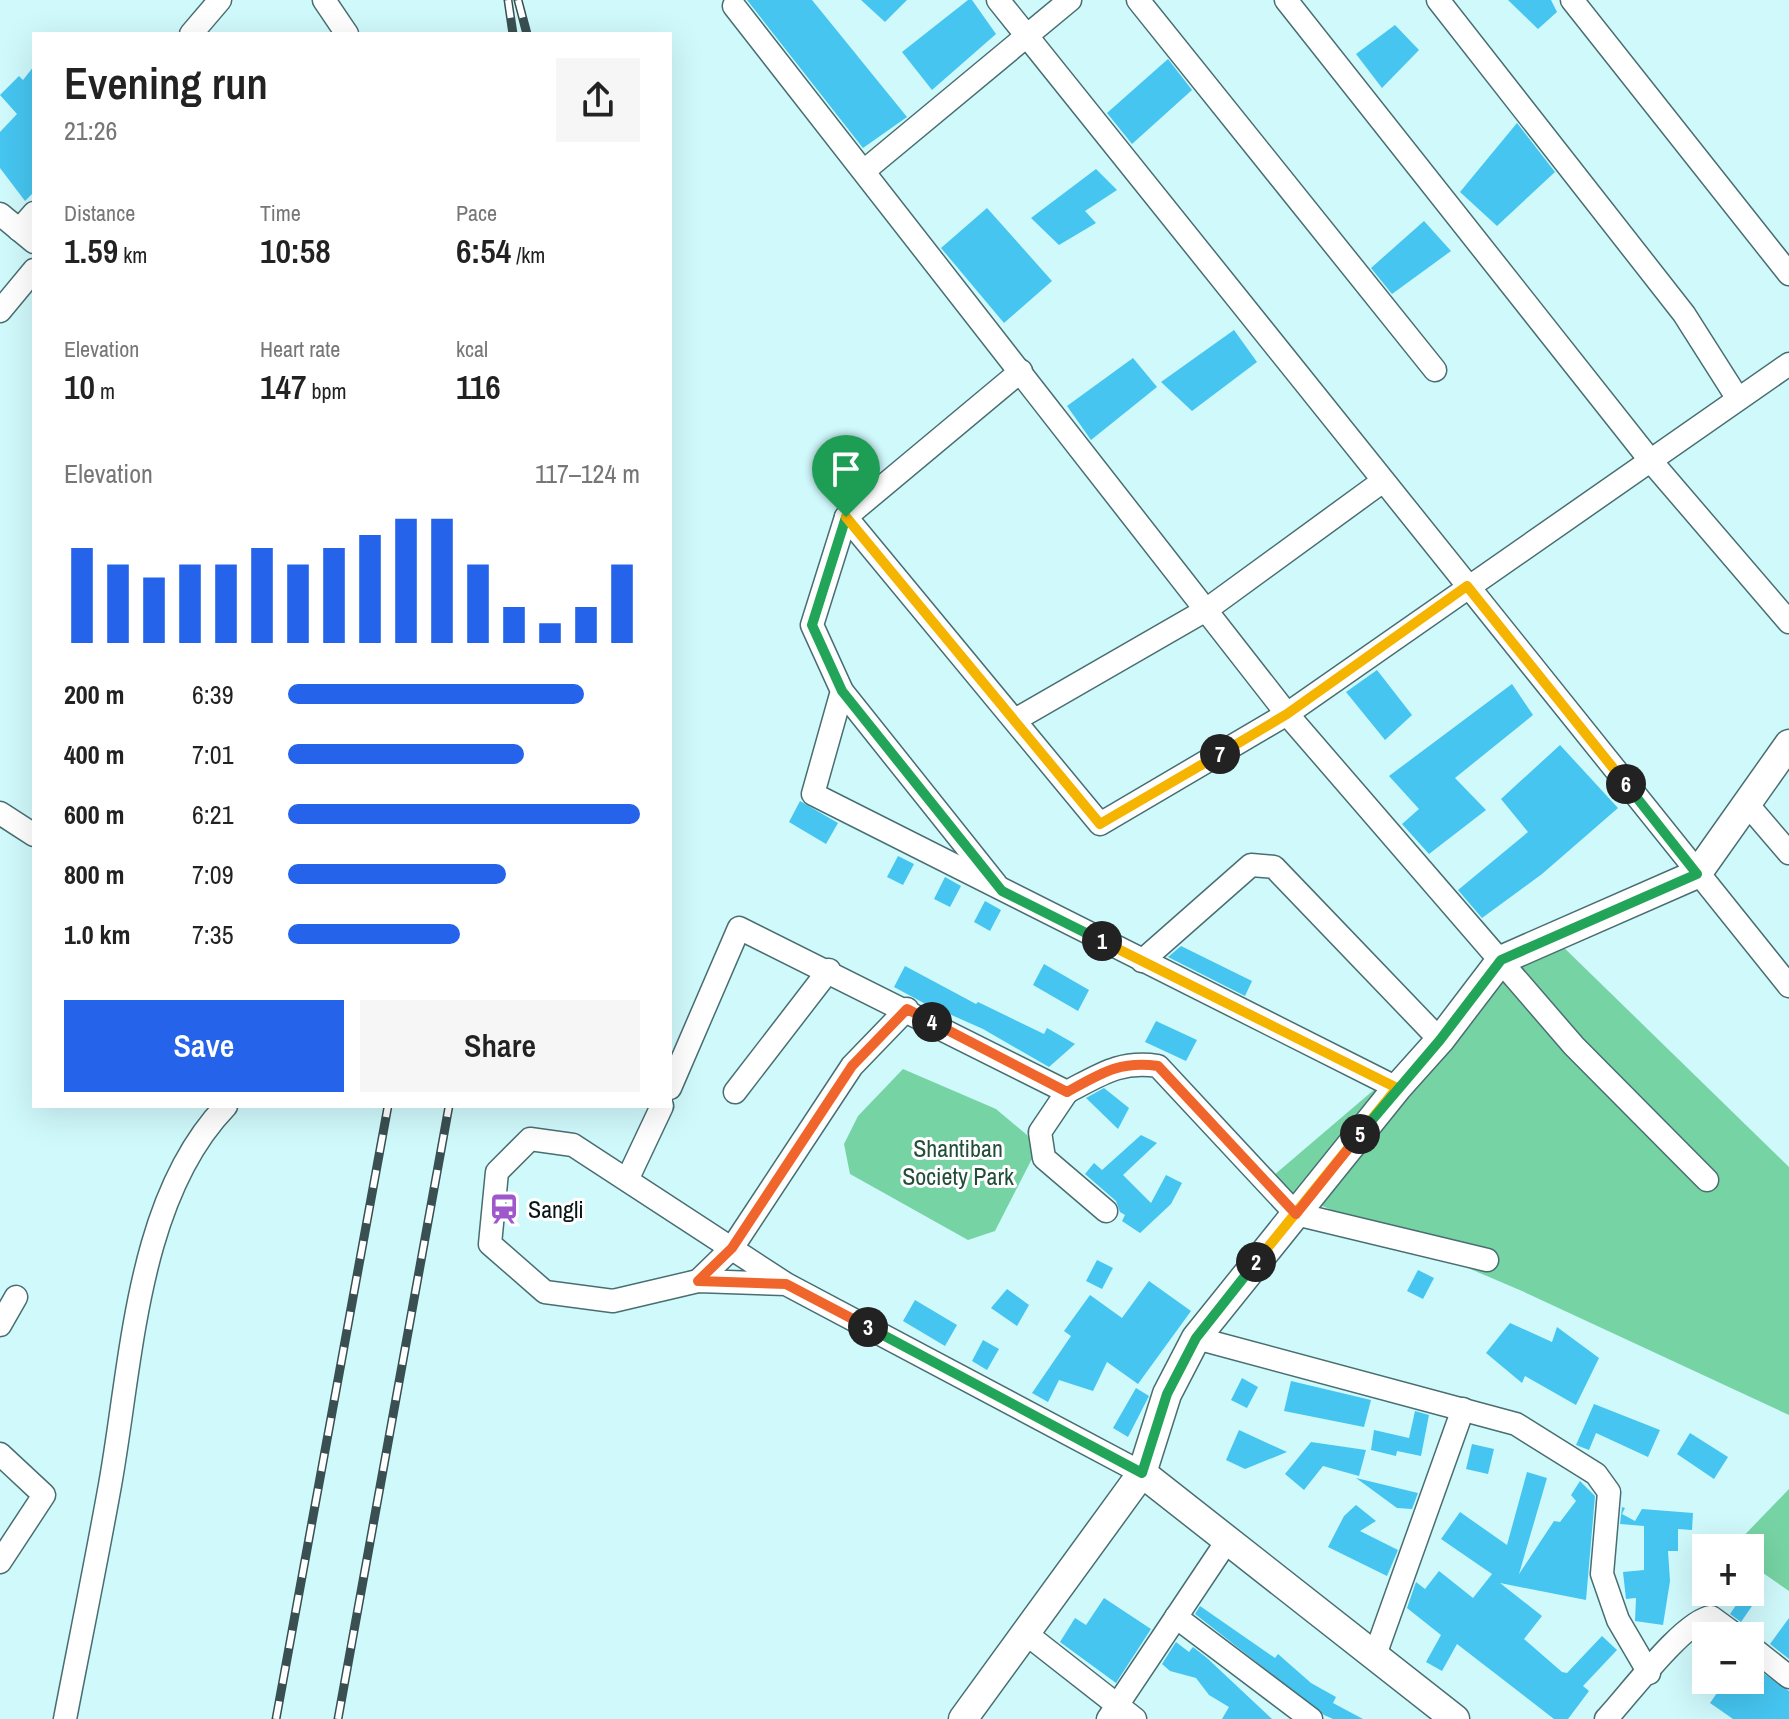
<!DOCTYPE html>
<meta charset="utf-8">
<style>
body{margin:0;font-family:"Archivo Narrow",sans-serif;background:#f6f6f6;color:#222;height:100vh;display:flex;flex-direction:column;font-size:30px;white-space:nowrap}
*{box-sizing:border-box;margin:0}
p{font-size:26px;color:#767676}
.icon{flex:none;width:44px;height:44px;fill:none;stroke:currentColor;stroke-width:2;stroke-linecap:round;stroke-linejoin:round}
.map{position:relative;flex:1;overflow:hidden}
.side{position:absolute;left:32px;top:32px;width:640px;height:1076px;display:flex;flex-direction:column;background:#fff;border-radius:0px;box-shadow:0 8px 32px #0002}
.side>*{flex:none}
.buttons{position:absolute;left:1692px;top:1534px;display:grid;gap:16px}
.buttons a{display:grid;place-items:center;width:72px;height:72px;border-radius:0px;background:#fff;box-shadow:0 8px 32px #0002;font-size:40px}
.pin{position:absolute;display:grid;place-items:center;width:68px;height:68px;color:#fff;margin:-82px -34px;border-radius:50% 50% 50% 0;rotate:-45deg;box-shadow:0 0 8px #0007}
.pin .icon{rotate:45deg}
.km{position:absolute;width:40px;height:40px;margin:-20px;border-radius:50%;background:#222;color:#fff;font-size:22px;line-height:40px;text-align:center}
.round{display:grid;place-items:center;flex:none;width:84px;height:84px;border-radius:0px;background:#f6f6f6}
.headline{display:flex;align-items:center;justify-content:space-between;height:136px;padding:0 32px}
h1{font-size:44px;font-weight:600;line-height:60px}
.figures{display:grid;grid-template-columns:repeat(3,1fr);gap:12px;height:136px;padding:8px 32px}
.figures div{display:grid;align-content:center}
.figures b{font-size:34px;font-weight:600}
.figures small{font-size:22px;font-weight:400}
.figures p{font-size:22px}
.chart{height:224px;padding:16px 32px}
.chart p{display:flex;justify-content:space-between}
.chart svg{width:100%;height:144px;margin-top:8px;stroke:#2563eb;stroke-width:6}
.primary-button{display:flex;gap:16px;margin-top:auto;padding:16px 32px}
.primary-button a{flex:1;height:92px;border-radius:0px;background:#2563eb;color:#fff;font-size:32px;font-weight:600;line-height:92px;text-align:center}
.primary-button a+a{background:#f6f6f6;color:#222}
ul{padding:0 32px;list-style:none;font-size:26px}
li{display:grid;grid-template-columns:128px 96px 1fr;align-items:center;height:60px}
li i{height:20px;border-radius:10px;background:#2563eb}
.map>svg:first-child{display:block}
.green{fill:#76d4a4}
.building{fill:#45c5f0}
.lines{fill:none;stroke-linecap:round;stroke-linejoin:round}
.minor-casing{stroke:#496e71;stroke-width:25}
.major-casing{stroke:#496e71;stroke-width:31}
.minor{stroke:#fff;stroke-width:22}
.major{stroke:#fff;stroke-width:28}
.rail-casing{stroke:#3a4f51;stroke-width:9}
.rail{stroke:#fff;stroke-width:6;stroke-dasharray:18;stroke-linecap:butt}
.split-1-casing{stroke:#fff;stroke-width:16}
.split-2-casing{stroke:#fff;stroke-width:16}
.split-3-casing{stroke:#fff;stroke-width:16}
.split-4-casing{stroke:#fff;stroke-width:16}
.split-5-casing{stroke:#fff;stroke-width:16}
.split-6-casing{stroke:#fff;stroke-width:16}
.split-7-casing{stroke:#fff;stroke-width:16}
.split-8-casing{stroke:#fff;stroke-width:16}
.split-1{stroke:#22a559;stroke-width:10}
.split-2{stroke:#f5b400;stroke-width:10}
.split-3{stroke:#22a559;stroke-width:10}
.split-4{stroke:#f0652b;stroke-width:10}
.split-5{stroke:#f0652b;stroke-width:10}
.split-6{stroke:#22a559;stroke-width:10}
.split-7{stroke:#f5b400;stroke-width:10}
.split-8{stroke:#f5b400;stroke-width:10}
.labels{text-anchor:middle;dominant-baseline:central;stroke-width:6;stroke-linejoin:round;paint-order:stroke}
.park-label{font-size:24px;fill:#224e39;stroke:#fff}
.poi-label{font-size:24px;fill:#071617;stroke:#fff;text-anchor:start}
</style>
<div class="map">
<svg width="1789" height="1719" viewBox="0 0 1789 1719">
<rect width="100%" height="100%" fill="#d0f9fc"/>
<g class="green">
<path d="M 1553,937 L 1789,1167 L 1789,1415 L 1522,1291 L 1266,1182 Z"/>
<path d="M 903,1069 L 996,1109 L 1039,1145 L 995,1231 L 968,1240 L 850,1174 L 844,1144 L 858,1116 Z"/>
<path d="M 1789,1489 L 1789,1591 L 1750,1564 L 1750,1548 L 1732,1548 Z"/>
</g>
<g class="building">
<path d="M 747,0 L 812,0 L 907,117 L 863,148 Z"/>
<path d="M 861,0 L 907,0 L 885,22 Z"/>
<path d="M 968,0 L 972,0 L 996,34 L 932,90 L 902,52 Z"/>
<path d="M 1508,0 L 1551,0 L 1557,12 L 1538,29 Z"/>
<path d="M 1395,25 L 1419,50 L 1382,88 L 1356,54 Z"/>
<path d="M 1168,59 L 1192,90 L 1132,144 L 1107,113 Z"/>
<path d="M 34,66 L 34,192 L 25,201 L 0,168 L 0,132 L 17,114 L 0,95 L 19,76 L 23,80 Z"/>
<path d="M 1517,123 L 1555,172 L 1497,226 L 1460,192 Z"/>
<path d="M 1096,169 L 1117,190 L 1085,211 L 1096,223 L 1059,245 L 1031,218 Z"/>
<path d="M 987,208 L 1052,281 L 1004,323 L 941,248 Z"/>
<path d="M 1424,221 L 1451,251 L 1392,294 L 1371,268 Z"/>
<path d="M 1234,330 L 1257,362 L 1192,411 L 1161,382 Z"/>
<path d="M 1133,358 L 1157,387 L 1091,440 L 1067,406 Z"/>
<path d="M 1377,670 L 1412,715 L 1385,740 L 1346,692 Z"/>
<path d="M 1512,684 L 1533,715 L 1455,778 L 1486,810 L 1429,854 L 1402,824 L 1419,809 L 1389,776 Z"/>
<path d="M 1560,745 L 1618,808 L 1542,874 L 1482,918 L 1458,890 L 1528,832 L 1501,799 Z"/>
<path d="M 800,801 L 838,823 L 826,844 L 789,822 Z"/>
<path d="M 898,856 L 914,864 L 903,885 L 887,877 Z"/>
<path d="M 945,877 L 961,886 L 950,907 L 934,899 Z"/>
<path d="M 985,901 L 1001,910 L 990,931 L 974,922 Z"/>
<path d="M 1181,946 L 1252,981 L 1245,996 L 1168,957 Z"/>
<path d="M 1044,964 L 1089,990 L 1078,1011 L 1033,985 Z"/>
<path d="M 905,966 L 976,1004 L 978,1002 L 1044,1034 L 1047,1028 L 1075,1044 L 1049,1067 L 983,1029 L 947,1013 L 946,1015 L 894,987 Z"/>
<path d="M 1156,1021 L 1197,1040 L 1186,1061 L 1145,1042 Z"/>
<path d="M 1104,1088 L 1129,1108 L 1118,1129 L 1086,1098 Z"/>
<path d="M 1141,1135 L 1157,1143 L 1123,1175 L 1151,1203 L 1166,1175 L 1182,1183 L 1171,1204 L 1140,1233 L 1122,1221 L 1125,1215 L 1120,1212 L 1116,1201 L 1085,1174 L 1094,1163 L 1102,1170 Z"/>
<path d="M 1097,1260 L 1113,1268 L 1102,1289 L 1086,1281 Z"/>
<path d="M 1418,1270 L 1434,1278 L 1423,1299 L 1407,1291 Z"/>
<path d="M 1149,1281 L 1191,1311 L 1138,1384 L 1107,1362 L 1093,1391 L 1059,1380 L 1048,1402 L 1032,1393 L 1071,1336 L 1064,1331 L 1090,1295 L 1122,1318 Z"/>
<path d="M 1007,1289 L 1029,1305 L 1017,1326 L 991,1308 Z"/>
<path d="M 915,1300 L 957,1325 L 945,1346 L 903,1321 Z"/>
<path d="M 1510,1323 L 1552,1342 L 1557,1327 L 1599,1358 L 1576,1405 L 1525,1376 L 1522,1383 L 1486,1353 Z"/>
<path d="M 983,1340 L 999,1349 L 987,1370 L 972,1361 Z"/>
<path d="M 1242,1378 L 1258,1387 L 1247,1408 L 1231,1400 Z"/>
<path d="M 1291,1381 L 1371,1400 L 1364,1427 L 1284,1411 Z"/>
<path d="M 1136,1388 L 1149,1396 L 1128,1437 L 1113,1428 Z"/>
<path d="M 1594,1404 L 1660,1430 L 1648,1457 L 1596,1433 L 1589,1450 L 1576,1445 Z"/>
<path d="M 1415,1411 L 1429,1415 L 1421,1456 L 1397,1451 L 1396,1456 L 1371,1450 L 1374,1430 L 1409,1438 Z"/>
<path d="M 1239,1430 L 1287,1452 L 1245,1469 L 1226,1460 Z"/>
<path d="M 1690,1433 L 1728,1457 L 1714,1479 L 1677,1454 Z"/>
<path d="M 1311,1442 L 1366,1450 L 1359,1476 L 1323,1466 L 1304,1490 L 1285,1474 Z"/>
<path d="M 1472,1444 L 1494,1449 L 1488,1474 L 1466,1469 Z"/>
<path d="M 1527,1472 L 1547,1478 L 1519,1574 L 1554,1521 L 1560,1522 L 1576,1501 L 1571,1495 L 1580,1481 L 1595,1496 L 1586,1600 L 1500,1583 L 1542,1616 L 1524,1639 L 1562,1672 L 1567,1673 L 1602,1636 L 1617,1650 L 1583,1686 L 1589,1691 L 1568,1719 L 1554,1719 L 1457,1644 L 1442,1671 L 1426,1662 L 1441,1635 L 1407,1608 L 1416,1582 L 1425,1589 L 1439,1571 L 1473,1598 L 1492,1574 L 1441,1539 L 1460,1512 L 1507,1545 Z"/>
<path d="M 1356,1478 L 1418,1493 L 1412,1509 L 1397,1508 Z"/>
<path d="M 1356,1505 L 1376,1521 L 1360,1531 L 1398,1550 L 1387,1576 L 1328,1547 L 1344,1516 Z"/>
<path d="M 1622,1507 L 1625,1508 L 1622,1514 L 1635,1521 L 1642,1509 L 1693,1513 L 1692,1530 L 1678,1529 L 1678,1551 L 1668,1551 L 1670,1581 L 1663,1625 L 1635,1621 L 1636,1598 L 1626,1599 L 1623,1572 L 1644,1570 L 1644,1526 L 1620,1524 Z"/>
<path d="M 1751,1583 L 1763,1590 L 1741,1622 L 1730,1614 L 1745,1592 L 1750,1592 Z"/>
<path d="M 1104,1598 L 1151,1629 L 1116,1683 L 1060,1642 L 1075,1618 L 1086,1625 Z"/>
<path d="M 1200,1606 L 1275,1658 L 1278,1654 L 1311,1683 L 1336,1697 L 1333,1703 L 1363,1719 L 1333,1719 L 1324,1715 L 1195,1614 Z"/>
<path d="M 1789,1618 L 1789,1659 L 1770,1644 Z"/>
<path d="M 1176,1642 L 1189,1652 L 1193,1647 L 1207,1658 L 1272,1719 L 1222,1719 L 1229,1707 L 1209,1695 L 1196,1678 L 1170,1671 L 1162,1664 Z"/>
<path d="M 1750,1664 L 1789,1691 L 1789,1719 L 1733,1719 L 1710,1703 L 1726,1680 L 1750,1680 Z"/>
</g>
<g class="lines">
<g class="minor-casing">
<g id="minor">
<path d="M 324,0 L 347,34"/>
<path d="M 998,0 L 1789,986"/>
<path d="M 1138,0 L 1435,370"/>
<path d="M 1286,0 L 1650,460 L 1789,622"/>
<path d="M 1438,0 L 1684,314 L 1738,399"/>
<path d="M 1572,0 L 1789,274"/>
<path d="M 734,6 L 1287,714 L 1574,1046 L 1707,1180"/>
<path d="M 191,34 L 220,0"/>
<path d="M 864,171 L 1070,0"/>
<path d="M 0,214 L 34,242"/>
<path d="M 19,230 L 34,213"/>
<path d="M 0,311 L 34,270"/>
<path d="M 846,517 L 1021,371"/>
<path d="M 842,691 L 996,884"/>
<path d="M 1015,720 L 1206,610 L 1383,481"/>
<path d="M 1747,804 L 1789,853"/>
<path d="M 0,813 L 34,835"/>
<path d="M 1142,961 L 1251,865 L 1274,867 L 1440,1040"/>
<path d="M 670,1088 L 739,928 L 1067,1092 C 1100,1075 1120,1060 1158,1066 L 1296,1214 L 1487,1260"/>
<path d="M 1397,1088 L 813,794 L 842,691 L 812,625 L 846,517 L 1100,824 L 1287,714 L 1789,364"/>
<path d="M 735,1092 L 829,970"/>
<path d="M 1067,1092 L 1040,1132 L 1044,1158 L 1106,1211"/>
<path d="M 628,1178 L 662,1106"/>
<path d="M 698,1281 L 732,1248 L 852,1066 L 907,1009"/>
<path d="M 786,1284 L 698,1281 L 613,1301 L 545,1292 L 490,1244 L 497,1172 L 530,1139 L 573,1145 L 786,1284 L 1142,1473"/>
<path d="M 0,1325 L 16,1297"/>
<path d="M 1196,1338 L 1516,1424 L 1596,1474 L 1609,1492 L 1602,1574 L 1618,1620 L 1649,1673"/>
<path d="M 0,1454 L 44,1495 L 0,1562"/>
<path d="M 1176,1617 L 1311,1719"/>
<path d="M 1024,1632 L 1135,1719"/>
<path d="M 1750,1646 L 1789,1677"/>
<path d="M 1375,1655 L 1463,1409"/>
<path d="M 65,1719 C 80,1641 96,1563 110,1485 C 132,1363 136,1199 226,1106"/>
<path d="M 1108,1719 L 1227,1541"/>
<path d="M 1606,1719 C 1628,1696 1683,1621 1711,1617 L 1737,1636"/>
</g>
</g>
<g class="major-casing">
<g id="major">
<path d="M 963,1719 L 1142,1473"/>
<path d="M 1455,1719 L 1142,1473 L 1167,1394 L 1196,1338 L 1397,1088 L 1440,1040 L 1501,960 L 1697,874 L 1789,744"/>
</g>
</g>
<use href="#minor" class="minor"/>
<use href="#major" class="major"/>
<g class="rail-casing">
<g id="rail">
<path d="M 508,0 L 513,34"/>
<path d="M 518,0 L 527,34"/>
<path d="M 276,1719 L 388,1106"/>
<path d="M 338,1719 L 449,1106"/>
</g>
</g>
<use href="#rail" class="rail"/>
</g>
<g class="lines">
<g class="split-1-casing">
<path id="split-1" d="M 846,517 L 812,625 L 842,691 L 1002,891 L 1102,941"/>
</g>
<g class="split-2-casing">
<path id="split-2" d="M 1102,941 L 1397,1088 L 1256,1262"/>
</g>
<g class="split-3-casing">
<path id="split-3" d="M 868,1327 L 1142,1473 L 1167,1394 L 1196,1338 L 1256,1262"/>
</g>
<g class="split-4-casing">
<path id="split-4" d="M 868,1327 L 786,1284 L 698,1281 L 732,1248 L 852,1066 L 907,1009 L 932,1022"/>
</g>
<g class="split-5-casing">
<path id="split-5" d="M 932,1022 L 1067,1092 C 1100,1074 1120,1060 1158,1066 L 1296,1214 L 1360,1134"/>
</g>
<g class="split-6-casing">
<path id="split-6" d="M 1360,1134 L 1440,1040 L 1501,960 L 1697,874 L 1626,784"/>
</g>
<g class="split-7-casing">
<path id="split-7" d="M 1220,754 L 1287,714 L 1467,586 L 1626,784"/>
</g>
<g class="split-8-casing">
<path id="split-8" d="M 846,517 L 1100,824 L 1220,754"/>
</g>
<use href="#split-1" class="split-1"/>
<use href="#split-2" class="split-2"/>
<use href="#split-3" class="split-3"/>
<use href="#split-4" class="split-4"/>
<use href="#split-5" class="split-5"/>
<use href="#split-6" class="split-6"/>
<use href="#split-7" class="split-7"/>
<use href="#split-8" class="split-8"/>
</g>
<defs>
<g id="station-bare" transform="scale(2.4)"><path d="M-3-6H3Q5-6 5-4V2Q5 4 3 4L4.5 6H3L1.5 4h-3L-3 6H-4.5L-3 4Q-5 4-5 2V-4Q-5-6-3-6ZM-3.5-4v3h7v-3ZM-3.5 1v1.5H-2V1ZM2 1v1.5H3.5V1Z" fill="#9f58cc" stroke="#fff" stroke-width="2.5" paint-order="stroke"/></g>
</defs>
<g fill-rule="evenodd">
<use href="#station-bare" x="504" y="1209"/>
</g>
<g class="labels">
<g class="park-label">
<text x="958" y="1148">Shantiban<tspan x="958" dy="28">Society Park</tspan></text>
</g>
<g class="poi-label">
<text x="528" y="1209">Sangli</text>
</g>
</g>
</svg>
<div class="buttons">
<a>+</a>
<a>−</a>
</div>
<div class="pin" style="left:846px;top:517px;background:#1e9e55"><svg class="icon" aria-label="arrive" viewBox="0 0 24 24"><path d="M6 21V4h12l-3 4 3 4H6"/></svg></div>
<b class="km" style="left:1102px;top:941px">1</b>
<b class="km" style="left:1256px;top:1262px">2</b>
<b class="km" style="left:868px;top:1327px">3</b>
<b class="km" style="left:932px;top:1022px">4</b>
<b class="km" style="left:1360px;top:1134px">5</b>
<b class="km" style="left:1626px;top:784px">6</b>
<b class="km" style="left:1220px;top:754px">7</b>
<section class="side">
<div class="headline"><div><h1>Evening run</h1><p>21:26</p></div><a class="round"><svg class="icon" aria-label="share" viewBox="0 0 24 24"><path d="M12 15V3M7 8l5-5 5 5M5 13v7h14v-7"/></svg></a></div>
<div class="figures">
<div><p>Distance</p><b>1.59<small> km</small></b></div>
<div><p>Time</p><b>10:58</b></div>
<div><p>Pace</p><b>6:54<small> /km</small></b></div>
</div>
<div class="figures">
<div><p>Elevation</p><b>10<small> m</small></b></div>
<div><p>Heart rate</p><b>147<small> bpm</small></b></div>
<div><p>kcal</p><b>116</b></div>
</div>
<div class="chart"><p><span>Elevation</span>117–124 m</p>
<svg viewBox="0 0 160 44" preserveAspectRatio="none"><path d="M5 44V15M15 44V20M25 44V24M35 44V20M45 44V20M55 44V15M65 44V20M75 44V15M85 44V11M95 44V6M105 44V6M115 44V20M125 44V33M135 44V38M145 44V33M155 44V20"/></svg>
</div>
<ul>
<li><b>200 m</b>6:39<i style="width:84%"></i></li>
<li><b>400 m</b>7:01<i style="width:67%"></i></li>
<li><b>600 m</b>6:21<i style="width:100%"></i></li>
<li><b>800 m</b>7:09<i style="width:62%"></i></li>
<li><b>1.0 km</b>7:35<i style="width:49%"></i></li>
</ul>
<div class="primary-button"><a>Save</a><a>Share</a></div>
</section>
</div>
